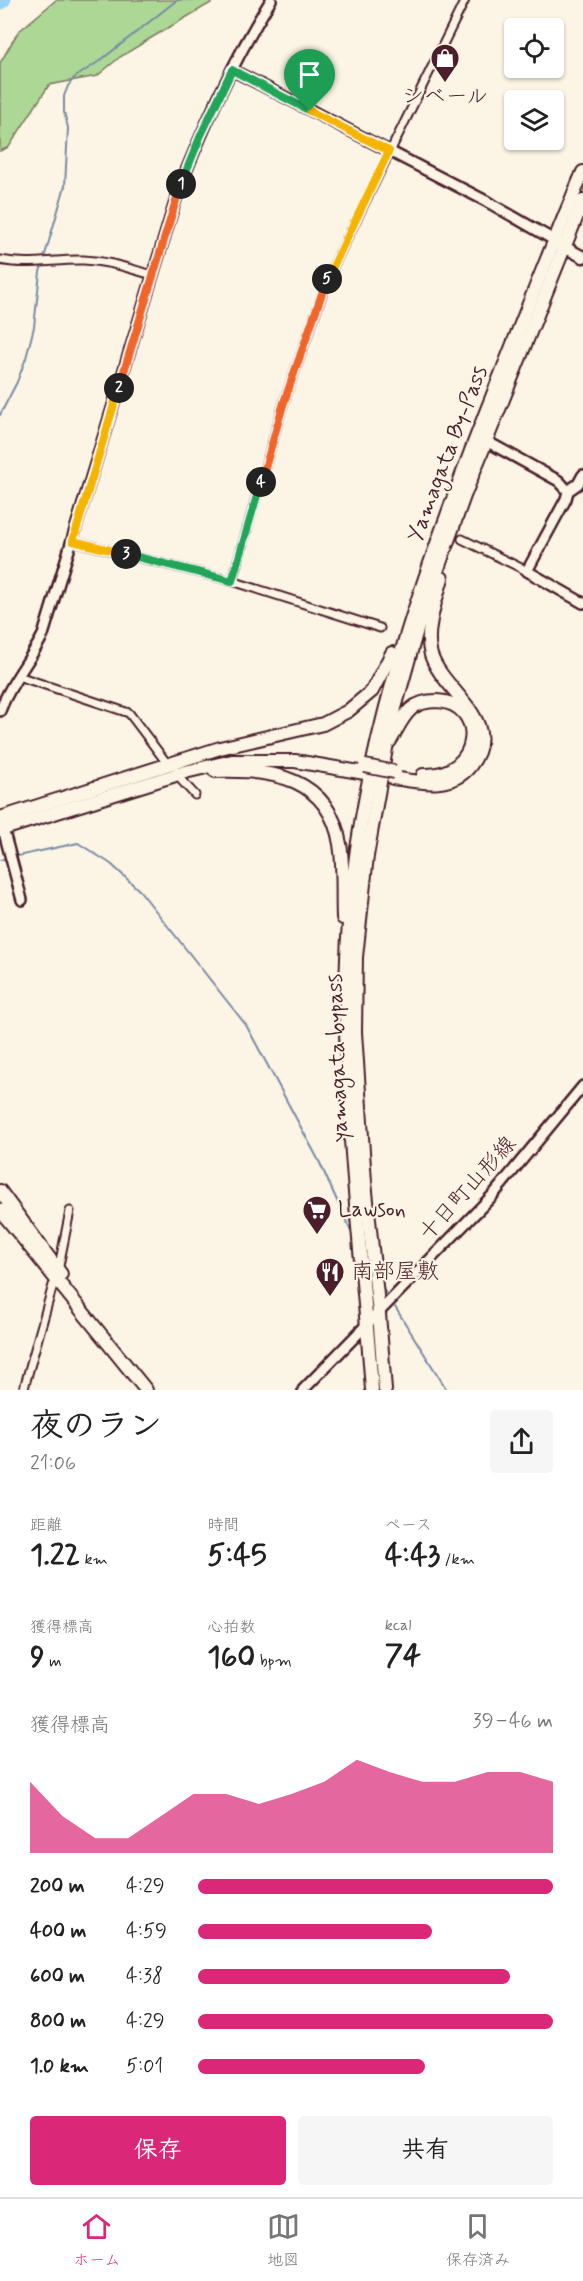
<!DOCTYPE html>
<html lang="ja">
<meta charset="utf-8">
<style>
body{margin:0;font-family:Mynerve,"Klee One",sans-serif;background:#f6f6f6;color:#222;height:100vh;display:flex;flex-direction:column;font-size:22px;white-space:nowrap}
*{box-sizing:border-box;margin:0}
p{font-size:20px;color:#767676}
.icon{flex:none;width:33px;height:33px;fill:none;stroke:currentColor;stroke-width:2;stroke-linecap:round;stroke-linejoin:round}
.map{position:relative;height:1390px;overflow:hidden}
.side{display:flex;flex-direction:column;background:#fff;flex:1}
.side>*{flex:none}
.controls{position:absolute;left:504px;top:18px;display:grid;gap:12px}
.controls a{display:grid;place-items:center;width:60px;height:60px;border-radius:6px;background:#fff;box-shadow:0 2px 4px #0004;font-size:30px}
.pin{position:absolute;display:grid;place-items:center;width:51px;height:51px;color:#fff;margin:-62px -26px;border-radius:50% 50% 50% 0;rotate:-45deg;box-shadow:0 0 6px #0007}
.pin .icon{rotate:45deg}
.km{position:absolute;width:30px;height:30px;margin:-15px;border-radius:50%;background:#222;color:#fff;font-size:16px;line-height:30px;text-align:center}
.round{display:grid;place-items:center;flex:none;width:63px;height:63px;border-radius:6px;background:#f6f6f6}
.overview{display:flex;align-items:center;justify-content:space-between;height:102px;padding:0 30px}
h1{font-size:33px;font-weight:800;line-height:45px}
.figures{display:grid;grid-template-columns:repeat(3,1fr);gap:9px;height:102px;padding:6px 30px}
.figures div{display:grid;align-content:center}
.figures b{font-size:30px;font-weight:800}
.figures small{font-size:16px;font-weight:400}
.figures p{font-size:16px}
.chart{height:168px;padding:12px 30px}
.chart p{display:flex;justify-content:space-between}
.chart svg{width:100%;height:108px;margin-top:6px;fill:#db2777;opacity:.7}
.action{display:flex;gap:12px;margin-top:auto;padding:12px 30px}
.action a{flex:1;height:69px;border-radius:6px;background:#db2777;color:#fff;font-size:24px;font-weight:800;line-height:69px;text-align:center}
.action a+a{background:#f6f6f6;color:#222}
ul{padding:0 30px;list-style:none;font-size:20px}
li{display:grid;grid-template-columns:96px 72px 1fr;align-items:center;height:45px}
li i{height:15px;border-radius:8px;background:#db2777}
.tab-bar{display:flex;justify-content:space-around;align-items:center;height:84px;border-top:2px solid #e0e0e0;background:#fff;font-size:16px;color:#767676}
.tab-bar a{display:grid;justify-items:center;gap:3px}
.tab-bar .on{color:#db2777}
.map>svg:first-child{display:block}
.green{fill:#acd795;stroke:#7b7b60;stroke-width:1.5}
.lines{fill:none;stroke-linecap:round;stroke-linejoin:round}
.stream{stroke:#788ba6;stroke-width:2}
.river{stroke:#97d3f8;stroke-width:14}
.street-casing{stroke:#4a1f2b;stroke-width:11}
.secondary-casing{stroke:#4a1f2b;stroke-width:14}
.primary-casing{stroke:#4a1f2b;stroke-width:15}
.highway-casing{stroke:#4a1f2b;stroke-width:16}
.street{stroke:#fcf5e5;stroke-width:7}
.secondary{stroke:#fcf5e5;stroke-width:9}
.primary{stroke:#fcf5e5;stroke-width:10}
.highway{stroke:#fcf5e5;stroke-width:12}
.highway-bridge-casing{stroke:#4a1f2b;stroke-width:16;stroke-linecap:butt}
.highway-bridge{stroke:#fcf5e5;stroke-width:12}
.split-1-casing{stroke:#fff;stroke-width:12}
.split-2-casing{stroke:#fff;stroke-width:12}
.split-3-casing{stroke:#fff;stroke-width:12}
.split-4-casing{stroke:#fff;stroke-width:12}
.split-5-casing{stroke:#fff;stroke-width:12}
.split-6-casing{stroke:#fff;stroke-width:12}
.split-1{stroke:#22a559;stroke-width:8}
.split-2{stroke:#f0652b;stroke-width:8}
.split-3{stroke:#f5b400;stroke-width:8}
.split-4{stroke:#22a559;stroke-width:8}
.split-5{stroke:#f0652b;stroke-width:8}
.split-6{stroke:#f5b400;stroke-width:8}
.labels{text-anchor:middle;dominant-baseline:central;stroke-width:4.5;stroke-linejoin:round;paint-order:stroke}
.poi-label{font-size:22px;fill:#4a1f2b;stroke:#fcf5e5;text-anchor:start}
.street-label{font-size:22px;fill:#4a1f2b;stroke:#fcf5e5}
</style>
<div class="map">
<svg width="583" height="1390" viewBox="0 0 583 1390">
<rect width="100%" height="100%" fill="#fcf5e5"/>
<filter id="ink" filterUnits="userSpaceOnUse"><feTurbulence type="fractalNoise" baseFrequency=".0167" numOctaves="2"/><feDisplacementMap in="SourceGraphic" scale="12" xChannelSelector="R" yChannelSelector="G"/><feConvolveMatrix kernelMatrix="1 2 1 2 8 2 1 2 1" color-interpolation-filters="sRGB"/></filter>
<g filter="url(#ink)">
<path class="green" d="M 56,0 L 216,0 L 151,38 L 120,57 L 97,76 L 49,85 L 9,147 L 0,151 L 0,63 L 18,32 Z"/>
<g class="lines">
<g class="stream">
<path d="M 0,415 L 17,382 L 26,358 L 34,327 L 40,272 L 65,186 L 68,128 L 64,112 L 64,96 L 68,86 L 74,78 L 101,60 L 177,0"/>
<path d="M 13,857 L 78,843 L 111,864 L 140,891 L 246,1025 L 319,1161 L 353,1236"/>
<path d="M 0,860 L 8,858"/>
<path d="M 382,1288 L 388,1296"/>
<path d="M 395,1307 L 447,1390"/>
</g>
<path class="river" d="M 0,3 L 4,0"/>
<g class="street-casing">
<g id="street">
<path d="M 0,260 C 29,266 56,259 84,260 C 109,261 130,269 153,275"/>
<path d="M 462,539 L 527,571"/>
<path d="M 73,541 L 232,581 L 380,628"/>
<path d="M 232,581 L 284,402 L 329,275 L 465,0"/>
<path d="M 18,676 L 129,713 L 166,762"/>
<path d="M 182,781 L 195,795"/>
<path d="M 59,1266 L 70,1211"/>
<path d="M 24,1388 L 53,1285"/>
</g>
</g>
<g class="secondary-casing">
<g id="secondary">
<path d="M 232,70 L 486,201 L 554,240"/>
<path d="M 486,441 L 559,481 L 568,491 L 566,499 L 527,571 L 583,603"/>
<path d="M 568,491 L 578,484 L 583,475"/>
<path d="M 0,711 C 10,683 30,661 43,635 L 180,186 C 206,122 234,59 271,0"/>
<path d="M 5,836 L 22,900"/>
<path d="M 303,1390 L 493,1195 L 583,1086"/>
</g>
</g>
<g class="primary-casing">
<path id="primary" d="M 559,244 L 583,257"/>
</g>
<g class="highway-casing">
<g id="highway">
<path d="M 390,741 C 397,730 401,718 411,709 C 418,703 427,701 437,701 C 487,703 483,777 423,775"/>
<path d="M 215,771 C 272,769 329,777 340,844 C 344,868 342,894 343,918"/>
<path d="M 393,778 C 419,782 451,790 470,766 C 505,721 443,692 431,655 C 424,632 436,600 442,578"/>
<path d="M 0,818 L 220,748 L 323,724 L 348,711 L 372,691 L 392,653"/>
<path d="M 0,830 L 185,772 L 232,761 L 295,761 L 365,773"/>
<path d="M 0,1191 L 61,1274"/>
<path d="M 0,1210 L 146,1390"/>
<path d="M 372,1390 C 360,1220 333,1050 353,879 C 372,716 427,564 486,412 C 518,332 549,251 583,172"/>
<path d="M 385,1390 L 379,1314 L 365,1182 L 355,1032 L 356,957 L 367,856 L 390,726 L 420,619 L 464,496 L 583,201"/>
</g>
</g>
<use href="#street" class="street"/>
<use href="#secondary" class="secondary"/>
<use href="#primary" class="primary"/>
<use href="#highway" class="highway"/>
<g class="highway-bridge-casing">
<path id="highway-bridge" d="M 365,766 L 395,772"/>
</g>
<use href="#highway-bridge" class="highway-bridge"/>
</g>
</g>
<g class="lines" filter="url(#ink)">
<g class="split-1-casing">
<path id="split-1" d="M 181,184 L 201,135 L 232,70 L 310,111"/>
</g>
<g class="split-2-casing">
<path id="split-2" d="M 119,388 L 181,184"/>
</g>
<g class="split-3-casing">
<path id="split-3" d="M 119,388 L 73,541 L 126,554"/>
</g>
<g class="split-4-casing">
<path id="split-4" d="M 126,554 L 232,581 L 261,482"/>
</g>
<g class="split-5-casing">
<path id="split-5" d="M 261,482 L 284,402 L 327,279"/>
</g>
<g class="split-6-casing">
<path id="split-6" d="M 310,111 L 389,151 L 327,279"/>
</g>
<use href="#split-1" class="split-1"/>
<use href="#split-2" class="split-2"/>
<use href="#split-3" class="split-3"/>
<use href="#split-4" class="split-4"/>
<use href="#split-5" class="split-5"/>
<use href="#split-6" class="split-6"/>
</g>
<defs>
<g id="shop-pin" transform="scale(1.5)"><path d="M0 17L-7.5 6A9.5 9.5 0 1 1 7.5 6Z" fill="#4a1f2b" stroke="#fcf5e5"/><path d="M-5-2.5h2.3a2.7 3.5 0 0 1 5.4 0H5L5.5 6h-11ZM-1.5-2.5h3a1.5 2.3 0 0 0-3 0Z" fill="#fff"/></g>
<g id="supermarket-pin" transform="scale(1.5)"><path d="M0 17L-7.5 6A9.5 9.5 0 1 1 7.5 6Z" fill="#4a1f2b" stroke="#fcf5e5"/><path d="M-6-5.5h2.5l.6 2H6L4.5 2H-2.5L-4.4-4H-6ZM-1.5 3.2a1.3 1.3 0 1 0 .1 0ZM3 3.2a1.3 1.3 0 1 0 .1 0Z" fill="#fff"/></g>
<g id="restaurant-pin" transform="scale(1.5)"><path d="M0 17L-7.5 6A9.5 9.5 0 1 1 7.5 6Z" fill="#4a1f2b" stroke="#fcf5e5"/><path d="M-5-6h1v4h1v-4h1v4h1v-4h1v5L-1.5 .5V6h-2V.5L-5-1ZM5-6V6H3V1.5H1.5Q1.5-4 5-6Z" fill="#fff"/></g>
</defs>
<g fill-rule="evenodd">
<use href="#shop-pin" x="445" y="58"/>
<use href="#supermarket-pin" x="317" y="1210"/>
<use href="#restaurant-pin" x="330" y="1272"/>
</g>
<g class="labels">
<g class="poi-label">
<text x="445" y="97" text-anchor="middle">シベール</text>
<text x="338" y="1210">Lawson</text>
<text x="351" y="1272">南部屋敷</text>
</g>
<g class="street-label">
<text transform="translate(448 454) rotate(-69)">Yamagata By-Pass</text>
<text transform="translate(338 1058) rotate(-92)">yamagata bypass</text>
<text transform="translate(468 1189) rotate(-48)">十日町山形線</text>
</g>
</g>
</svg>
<div class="controls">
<a><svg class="icon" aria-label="locate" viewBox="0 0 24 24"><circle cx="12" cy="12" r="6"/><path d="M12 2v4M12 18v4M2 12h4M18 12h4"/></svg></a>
<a><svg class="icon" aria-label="layers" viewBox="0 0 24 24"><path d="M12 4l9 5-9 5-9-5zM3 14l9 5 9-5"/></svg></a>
</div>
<div class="pin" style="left:310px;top:111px;background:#1e9e55"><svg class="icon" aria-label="arrive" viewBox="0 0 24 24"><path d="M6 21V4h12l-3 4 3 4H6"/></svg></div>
<b class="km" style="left:181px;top:184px">1</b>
<b class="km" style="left:119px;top:388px">2</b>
<b class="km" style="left:126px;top:554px">3</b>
<b class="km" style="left:261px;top:482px">4</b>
<b class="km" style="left:327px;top:279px">5</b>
</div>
<section class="side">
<div class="overview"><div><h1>夜のラン</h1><p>21:06</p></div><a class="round"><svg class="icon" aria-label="share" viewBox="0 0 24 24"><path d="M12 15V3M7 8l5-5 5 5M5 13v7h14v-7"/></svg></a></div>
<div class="figures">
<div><p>距離</p><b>1.22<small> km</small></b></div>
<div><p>時間</p><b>5:45</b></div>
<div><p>ペース</p><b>4:43<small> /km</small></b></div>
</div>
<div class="figures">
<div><p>獲得標高</p><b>9<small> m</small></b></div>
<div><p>心拍数</p><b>160<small> bpm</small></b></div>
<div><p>kcal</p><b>74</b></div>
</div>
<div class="chart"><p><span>獲得標高</span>39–46 m</p>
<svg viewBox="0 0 160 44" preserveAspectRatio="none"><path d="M0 44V15L10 29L20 38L30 38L40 29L50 20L60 20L70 24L80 20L90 15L100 6L110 11L120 15L130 15L140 11L150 11L160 15V44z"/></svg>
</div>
<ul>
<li><b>200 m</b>4:29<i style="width:100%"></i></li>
<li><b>400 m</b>4:59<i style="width:66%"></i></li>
<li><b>600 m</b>4:38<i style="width:88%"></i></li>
<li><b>800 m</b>4:29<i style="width:100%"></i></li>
<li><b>1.0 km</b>5:01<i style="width:64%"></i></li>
</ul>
<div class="action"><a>保存</a><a>共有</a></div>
</section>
<nav class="tab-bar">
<a class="on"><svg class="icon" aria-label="home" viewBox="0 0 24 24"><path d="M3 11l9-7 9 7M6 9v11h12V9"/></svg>ホーム</a>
<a><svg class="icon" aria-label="map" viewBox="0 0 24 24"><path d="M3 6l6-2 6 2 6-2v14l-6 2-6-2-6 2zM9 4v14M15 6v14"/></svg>地図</a>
<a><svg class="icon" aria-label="saved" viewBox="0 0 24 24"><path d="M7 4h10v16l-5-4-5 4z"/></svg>保存済み</a>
</nav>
